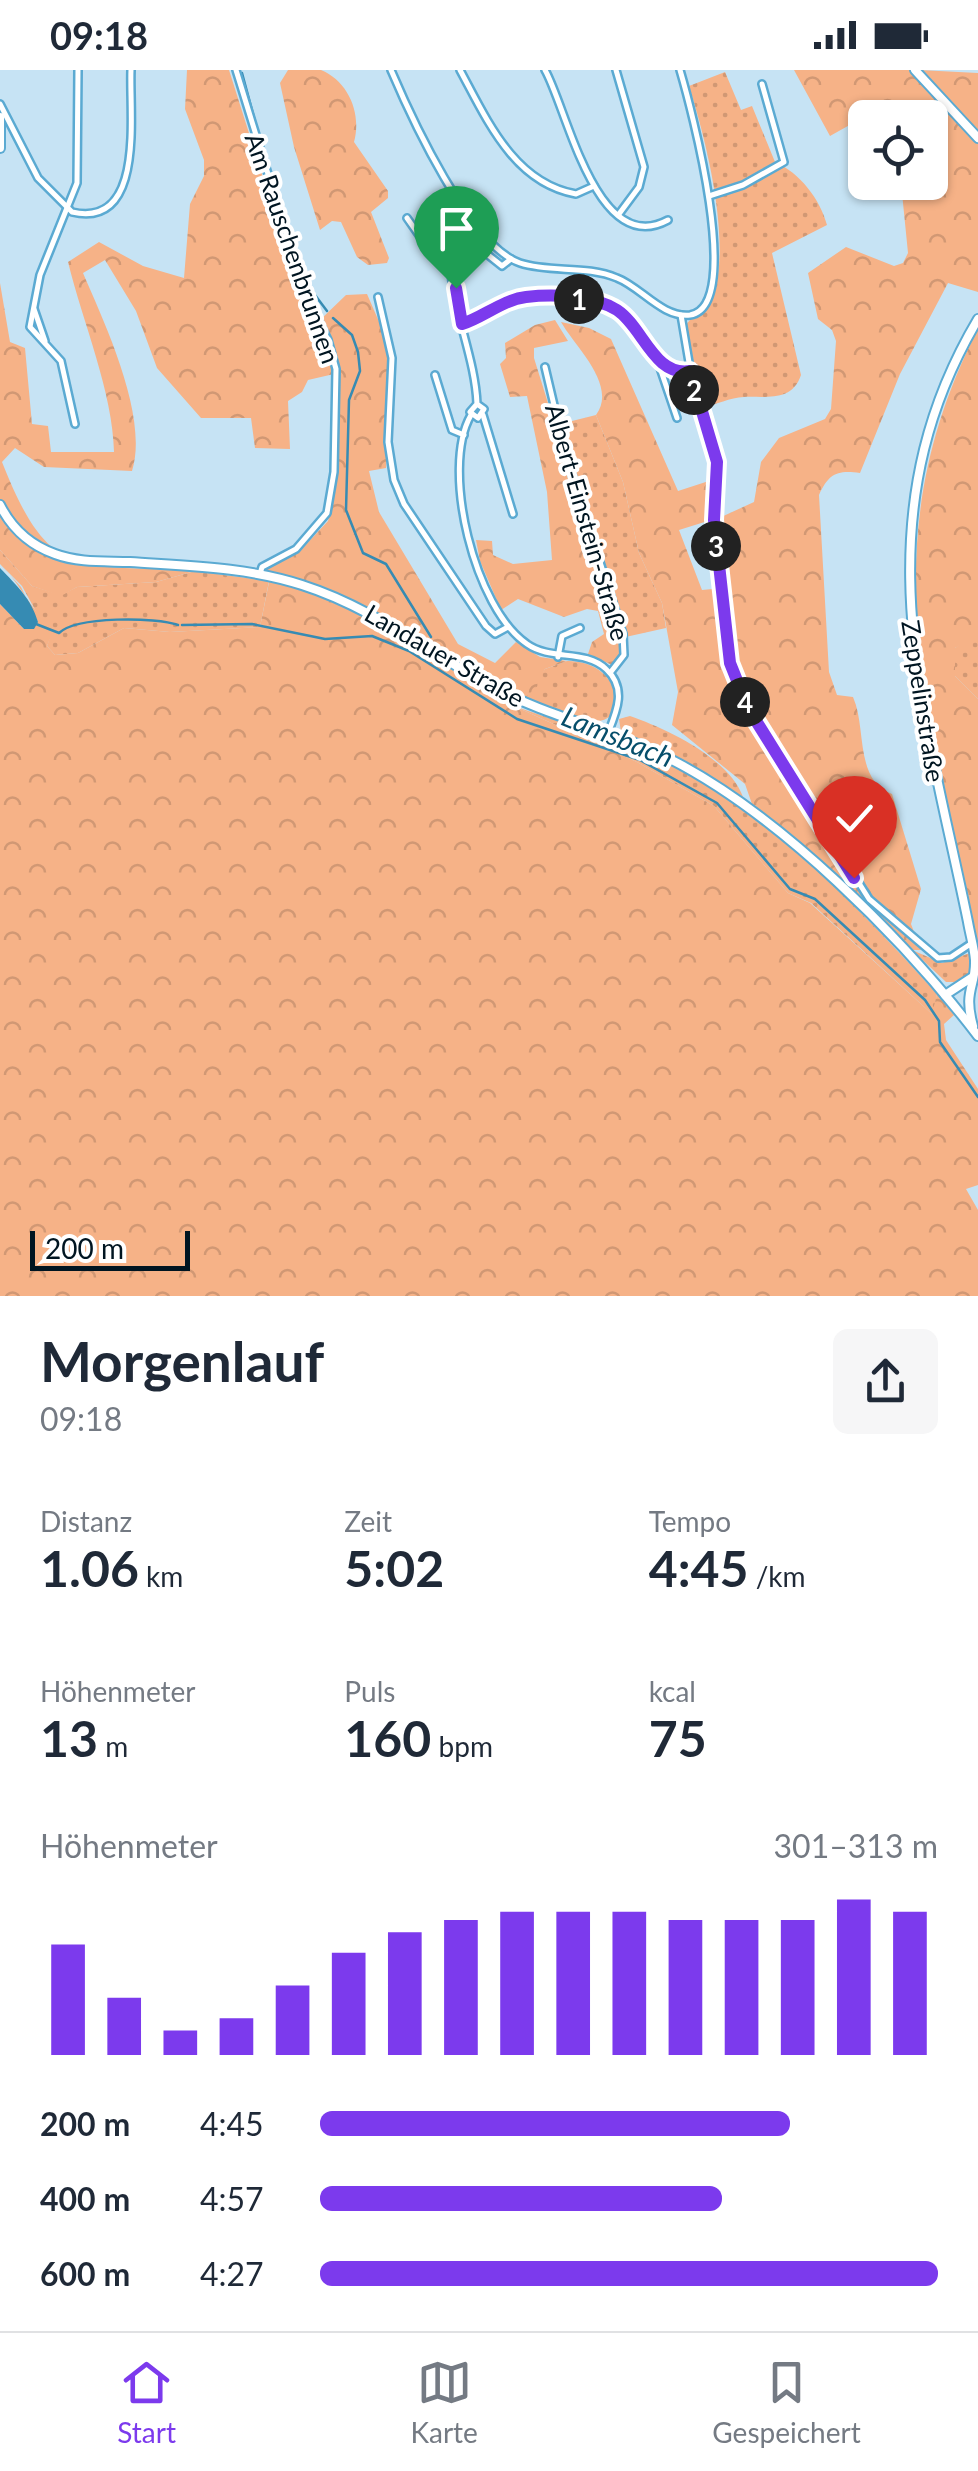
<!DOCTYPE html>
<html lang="de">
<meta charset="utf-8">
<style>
body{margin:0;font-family:Lato,sans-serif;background:#f6f6f7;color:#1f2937;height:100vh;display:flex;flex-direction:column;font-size:38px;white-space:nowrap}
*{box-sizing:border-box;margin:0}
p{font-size:32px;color:#747a83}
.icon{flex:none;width:55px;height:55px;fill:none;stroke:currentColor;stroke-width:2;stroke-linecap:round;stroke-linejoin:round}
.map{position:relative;height:1226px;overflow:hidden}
.details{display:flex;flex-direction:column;background:#fff;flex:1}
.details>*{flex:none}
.fabs{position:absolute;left:848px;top:30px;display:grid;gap:20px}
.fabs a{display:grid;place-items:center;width:100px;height:100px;border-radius:15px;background:#fff;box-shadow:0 2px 8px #0004;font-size:50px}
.scale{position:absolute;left:30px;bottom:25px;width:160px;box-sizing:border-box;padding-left:10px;border:5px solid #001521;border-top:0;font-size:28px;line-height:35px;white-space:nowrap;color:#001521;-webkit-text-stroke:8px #fff;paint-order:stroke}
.pin{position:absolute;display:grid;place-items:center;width:85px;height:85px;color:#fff;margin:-102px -42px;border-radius:50% 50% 50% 0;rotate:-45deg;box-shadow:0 0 10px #0007}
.pin .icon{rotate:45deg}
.km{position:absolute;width:50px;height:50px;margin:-25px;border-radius:50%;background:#222;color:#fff;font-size:28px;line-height:50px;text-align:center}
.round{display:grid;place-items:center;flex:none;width:105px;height:105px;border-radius:15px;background:#f6f6f7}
.summary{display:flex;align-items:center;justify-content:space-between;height:170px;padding:0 40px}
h1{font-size:55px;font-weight:700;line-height:75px}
.figures{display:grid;grid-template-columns:repeat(3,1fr);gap:15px;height:170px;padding:10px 40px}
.figures div{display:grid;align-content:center}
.figures b{font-size:50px;font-weight:700}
.figures small{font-size:28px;font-weight:400}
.figures p{font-size:28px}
.chart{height:280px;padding:20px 40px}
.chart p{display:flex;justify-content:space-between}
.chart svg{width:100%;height:180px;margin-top:10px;stroke:#7c3aed;stroke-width:6}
ul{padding:0 40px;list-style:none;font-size:32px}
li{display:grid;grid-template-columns:160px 120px 1fr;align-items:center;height:75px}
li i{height:25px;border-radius:12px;background:#7c3aed}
.status{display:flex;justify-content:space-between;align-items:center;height:70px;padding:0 50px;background:#fff;direction:ltr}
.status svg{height:28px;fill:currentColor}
.tabs{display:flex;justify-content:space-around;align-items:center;height:140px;border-top:2px solid #e0e1e3;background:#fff;font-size:28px;color:#747a83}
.tabs a{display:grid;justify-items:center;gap:5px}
.tabs .current{color:#7c3aed}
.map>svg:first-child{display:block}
.grass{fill:url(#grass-dots)}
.forest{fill:url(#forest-crowns)}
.water{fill:#368bb3}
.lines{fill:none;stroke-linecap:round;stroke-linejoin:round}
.stream{stroke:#368bb3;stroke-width:2.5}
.street-casing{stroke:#5baad2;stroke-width:10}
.secondary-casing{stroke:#5baad2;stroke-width:12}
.street{stroke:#fff;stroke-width:5}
.secondary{stroke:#fff;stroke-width:8}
.route-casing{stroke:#fff;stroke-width:20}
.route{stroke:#7c3aed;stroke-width:12}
.labels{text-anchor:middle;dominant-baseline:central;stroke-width:8;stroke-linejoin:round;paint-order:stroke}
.street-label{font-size:25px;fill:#001521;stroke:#fff}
.water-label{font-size:28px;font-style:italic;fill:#064e6b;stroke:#fff}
</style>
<div class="status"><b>09:18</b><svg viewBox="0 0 49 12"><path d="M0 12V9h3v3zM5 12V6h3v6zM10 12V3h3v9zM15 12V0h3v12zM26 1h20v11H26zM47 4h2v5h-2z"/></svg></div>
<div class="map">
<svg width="978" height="1226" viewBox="0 0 978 1226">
<defs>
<pattern id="grass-dots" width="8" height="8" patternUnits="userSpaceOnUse" patternTransform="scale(2.5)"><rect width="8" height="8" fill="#f6b287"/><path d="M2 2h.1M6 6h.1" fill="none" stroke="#d19874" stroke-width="1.8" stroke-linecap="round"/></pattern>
<pattern id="forest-crowns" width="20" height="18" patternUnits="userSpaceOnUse" patternTransform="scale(2.5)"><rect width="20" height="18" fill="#f6b287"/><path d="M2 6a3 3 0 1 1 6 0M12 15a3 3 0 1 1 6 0" fill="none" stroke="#d19874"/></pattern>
</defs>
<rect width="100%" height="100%" fill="#c6e3f4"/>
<g class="grass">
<path d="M 725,2 L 741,40 L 752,36 L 775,92 C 800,103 820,129 827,155 L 772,183 L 801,305 C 792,332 767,326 744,327 C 730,328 716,334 703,338 L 685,257 C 692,243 709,242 714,224 C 731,168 706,70 689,16 Z"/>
<path d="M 596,345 L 623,412 L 639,483 L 662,533 L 666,558 L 621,568 L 552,356 Z"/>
<path d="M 0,480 L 32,516 L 61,525 L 77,517 L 156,512 L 195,501 L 269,511 L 260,557 L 170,562 L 124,558 L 78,583 L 55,585 L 47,576 L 50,567 L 22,516 L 0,494 Z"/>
<path d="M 972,565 L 978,565 L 978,629 L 955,606 L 955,578 Z"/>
<path d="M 567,591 C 618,590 631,647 599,651 C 578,654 543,635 524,628 L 545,599 Z"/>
<path d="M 514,636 C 574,657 636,674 691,706 C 786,761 865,844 937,924 L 933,945 L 811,833 L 788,823 L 714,736 L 637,692 Z"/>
<path d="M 630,646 C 667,659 729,688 743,727 L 666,681 L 621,662 L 619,649 Z"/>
<path d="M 912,880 L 942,893 L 970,883 L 970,902 L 960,912 L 946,912 Z"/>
</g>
<g class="forest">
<path d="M 187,0 L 229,0 L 300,224 L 330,280 L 334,304 L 308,310 L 302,322 L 288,331 L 290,379 L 255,378 L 251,348 L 201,348 L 157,298 L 136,241 L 105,190 L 83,203 C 105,254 149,347 132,401 L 44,397 L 15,378 L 2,392 C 50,514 77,493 195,501 L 156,512 L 77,517 L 61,526 L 32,516 L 0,480 L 0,213 L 10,272 L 25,278 L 32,354 L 48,356 L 51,382 L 114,382 C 113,323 83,253 68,192 L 99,172 L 143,196 L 184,208 L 190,134 L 204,106 L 204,90 L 185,39 Z"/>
<path d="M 288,0 C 297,0 313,0 321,0 C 348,11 362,43 354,72 L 388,121 L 388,128 L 371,142 L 389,188 L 387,193 L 368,195 L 357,187 L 341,152 L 332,151 L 320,160 L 294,77 L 280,13 Z"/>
<path d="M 794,0 L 912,0 L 972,64 L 977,60 L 919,0 L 978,3 L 978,222 L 948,213 L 900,304 L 860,403 C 836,400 829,404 819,425 L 829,602 L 837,625 L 853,627 C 867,658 854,710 892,724 L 921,819 L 911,854 L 921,880 L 912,880 L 831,800 L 752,734 L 745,714 L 672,655 L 678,622 L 662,533 L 639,483 L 623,412 L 596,345 C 618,315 575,277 561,252 L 589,258 L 611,269 L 678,421 L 715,409 L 711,450 L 679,460 L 702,520 L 723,518 L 719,448 L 754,432 L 761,392 L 779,368 L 825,349 L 831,339 L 836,271 L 832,260 L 818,249 L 808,203 L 846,177 L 894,196 L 903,193 L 908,183 L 901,113 L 930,112 L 930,48 L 865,48 L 865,54 L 855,52 L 830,66 Z"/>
<path d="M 367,224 L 387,270 L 391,310 L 386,398 L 369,401 L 379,442 L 458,574 L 495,593 L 516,572 L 540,587 L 567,591 L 545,599 L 534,620 L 514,636 L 637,692 L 714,736 L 788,823 L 810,833 L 932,944 L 937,924 L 954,945 L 944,954 L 946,970 L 978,1019 L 978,1115 L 966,1119 L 978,1140 L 978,1226 L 0,1226 L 0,534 L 24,559 L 38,552 L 21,517 L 0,494 C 21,514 32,543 54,559 L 47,576 L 55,585 L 78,583 L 124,558 L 170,562 L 260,557 L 269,512 L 264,500 L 300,481 L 328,451 L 334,427 L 338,301 L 320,250 L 346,225 Z"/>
<path d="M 555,250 L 568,271 L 534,278 L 534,288 L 621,568 L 622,585 L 612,595 L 588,584 L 592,572 L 604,564 L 598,541 L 587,539 L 564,547 L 518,529 L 501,540 L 480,491 L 476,470 L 492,471 L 493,485 L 513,494 L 552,490 L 547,422 L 527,326 L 510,327 L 500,294 L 506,288 L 505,273 L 535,255 Z"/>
<path d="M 978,259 L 978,565 L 955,578 L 955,606 L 978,629 L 978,883 C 933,656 864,481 978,259 Z"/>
</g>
<path class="water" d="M 0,498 C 17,516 31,528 38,552 L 34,559 L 24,559 L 0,534 Z"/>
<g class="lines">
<g class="stream">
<path d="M 242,3 L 256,55"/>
<path d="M 276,120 L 306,213 L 327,241"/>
<path d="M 333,248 L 352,265 L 358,282 L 360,301 L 349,330 L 346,440 L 363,483 L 386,494 L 431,567"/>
<path d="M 36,554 L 59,563 C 77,546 156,547 178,555"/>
<path d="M 182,555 L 252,554 L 325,569 L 372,566 L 409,581 L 517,649 L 640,690 L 717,733 L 790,819 L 815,829 L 925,930 L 939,951 L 940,972 L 978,1027"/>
</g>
<g class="street-casing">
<g id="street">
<path d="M 236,0 L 304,221 L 328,270 L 336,299 L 334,402 L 327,443 L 296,479 L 262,497 L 260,504"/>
<path d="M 391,0 C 411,47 470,176 520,193 C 551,203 586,195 617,208 C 641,217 662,248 690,245 C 745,237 690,34 680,0"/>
<path d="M 460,0 C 487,50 514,113 576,124 L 594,116"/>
<path d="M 545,0 C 567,38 596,189 668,150"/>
<path d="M 616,0 L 644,97 L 639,117 L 619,144"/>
<path d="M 0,34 L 38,108 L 72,142 C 146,159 129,43 131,0"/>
<path d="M 709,126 L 743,115 L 784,92 L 762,14"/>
<path d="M 407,148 L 433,185 L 450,183"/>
<path d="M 378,227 L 392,288 L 388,372 L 394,410 L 404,434 L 486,556 L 495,564 L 508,557"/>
<path d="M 34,239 L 45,271"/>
<path d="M 681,245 L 692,310 L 717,392 L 714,451 L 724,567 L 741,626 L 869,829 L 938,888 L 951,887 L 972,873"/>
<path d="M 462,254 C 484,247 502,230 526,227 C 553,224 593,225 617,240 C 643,257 654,307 690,301"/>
<path d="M 657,289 L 677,348"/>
<path d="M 545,297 L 566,386 L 623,564 L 624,585 L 610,603"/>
<path d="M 435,305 L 452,360 L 464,365"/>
<path d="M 477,334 L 484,339 L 478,348 L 470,342 L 477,334 C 475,281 445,227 451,173 L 457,168 L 468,169 L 502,196 L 511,189"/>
<path d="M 471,345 C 440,399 475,539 527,574 C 551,591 585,579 606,599 C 627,618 617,641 608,663"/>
<path d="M 483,345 L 513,444"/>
<path d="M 75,354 L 61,291 L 30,257 L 40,205 L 77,113 L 78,0"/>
<path d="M 558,587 L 562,566 L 580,558"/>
</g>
</g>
<g class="secondary-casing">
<g id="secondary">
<path d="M 915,0 L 978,68"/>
<path d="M 0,47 L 0,78"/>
<path d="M 0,435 C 12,459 30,475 55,484 C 79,493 105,491 130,492 C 187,496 247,497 302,515 C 374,538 429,583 495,618 C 551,648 614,660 670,689 C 780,745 903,868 978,966"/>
<path d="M 945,925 L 971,908"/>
<path d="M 973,956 C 963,920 976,917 975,890 C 974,877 970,864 968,852 C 925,641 858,451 978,249"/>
</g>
</g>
<use href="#street" class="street"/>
<use href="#secondary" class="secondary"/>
</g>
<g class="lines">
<g class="route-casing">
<path id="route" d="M 456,218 L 462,254 C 484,247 502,230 526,227 C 553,224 593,225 617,240 C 643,257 654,307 690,301 L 717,392 L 714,450 L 730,593 L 748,638 L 854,808"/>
</g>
<use href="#route" class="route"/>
</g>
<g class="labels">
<g class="street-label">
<text transform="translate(293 178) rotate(71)">Am Rauschenbrunnen</text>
<text transform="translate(588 452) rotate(74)">Albert-Einstein-Straße</text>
<text transform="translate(445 585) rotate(30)">Landauer Straße</text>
<text transform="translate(924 631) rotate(81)">Zeppelinstraße</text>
</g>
<g class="water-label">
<text transform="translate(618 666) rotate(22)">Lamsbach</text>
</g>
</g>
</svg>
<div class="fabs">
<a><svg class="icon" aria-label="locate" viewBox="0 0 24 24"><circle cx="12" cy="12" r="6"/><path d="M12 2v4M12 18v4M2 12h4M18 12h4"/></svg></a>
</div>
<div class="scale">200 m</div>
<div class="pin" style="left:456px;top:218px;background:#1e9e55"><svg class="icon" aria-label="arrive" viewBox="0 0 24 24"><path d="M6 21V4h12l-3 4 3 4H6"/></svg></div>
<div class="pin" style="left:854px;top:808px;background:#d93025"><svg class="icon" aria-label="check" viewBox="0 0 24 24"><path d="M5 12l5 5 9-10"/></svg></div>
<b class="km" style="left:579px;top:229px">1</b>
<b class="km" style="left:694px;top:320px">2</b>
<b class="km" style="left:716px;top:476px">3</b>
<b class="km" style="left:745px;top:632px">4</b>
</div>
<section class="details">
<div class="summary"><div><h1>Morgenlauf</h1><p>09:18</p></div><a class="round"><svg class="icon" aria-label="share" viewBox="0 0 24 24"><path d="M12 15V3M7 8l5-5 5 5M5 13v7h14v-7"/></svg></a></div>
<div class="figures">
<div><p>Distanz</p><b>1.06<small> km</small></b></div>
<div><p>Zeit</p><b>5:02</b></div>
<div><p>Tempo</p><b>4:45<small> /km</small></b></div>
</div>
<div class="figures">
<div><p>Höhenmeter</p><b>13<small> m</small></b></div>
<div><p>Puls</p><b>160<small> bpm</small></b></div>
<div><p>kcal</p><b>75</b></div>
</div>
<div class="chart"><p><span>Höhenmeter</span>301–313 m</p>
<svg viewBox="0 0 160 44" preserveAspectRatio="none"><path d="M5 44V17M15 44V30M25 44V38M35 44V35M45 44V27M55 44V19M65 44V14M75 44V11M85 44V9M95 44V9M105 44V9M115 44V11M125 44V11M135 44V11M145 44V6M155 44V9"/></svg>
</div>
<ul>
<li><b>200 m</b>4:45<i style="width:76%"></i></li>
<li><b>400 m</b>4:57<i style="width:65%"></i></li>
<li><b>600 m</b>4:27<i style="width:100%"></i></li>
</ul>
</section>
<nav class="tabs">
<a class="current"><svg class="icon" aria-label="home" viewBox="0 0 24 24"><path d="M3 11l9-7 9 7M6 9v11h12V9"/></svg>Start</a>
<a><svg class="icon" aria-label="map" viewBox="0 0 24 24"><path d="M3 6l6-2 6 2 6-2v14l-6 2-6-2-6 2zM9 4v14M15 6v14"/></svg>Karte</a>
<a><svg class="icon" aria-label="saved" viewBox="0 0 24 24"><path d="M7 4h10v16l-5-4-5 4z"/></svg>Gespeichert</a>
</nav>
